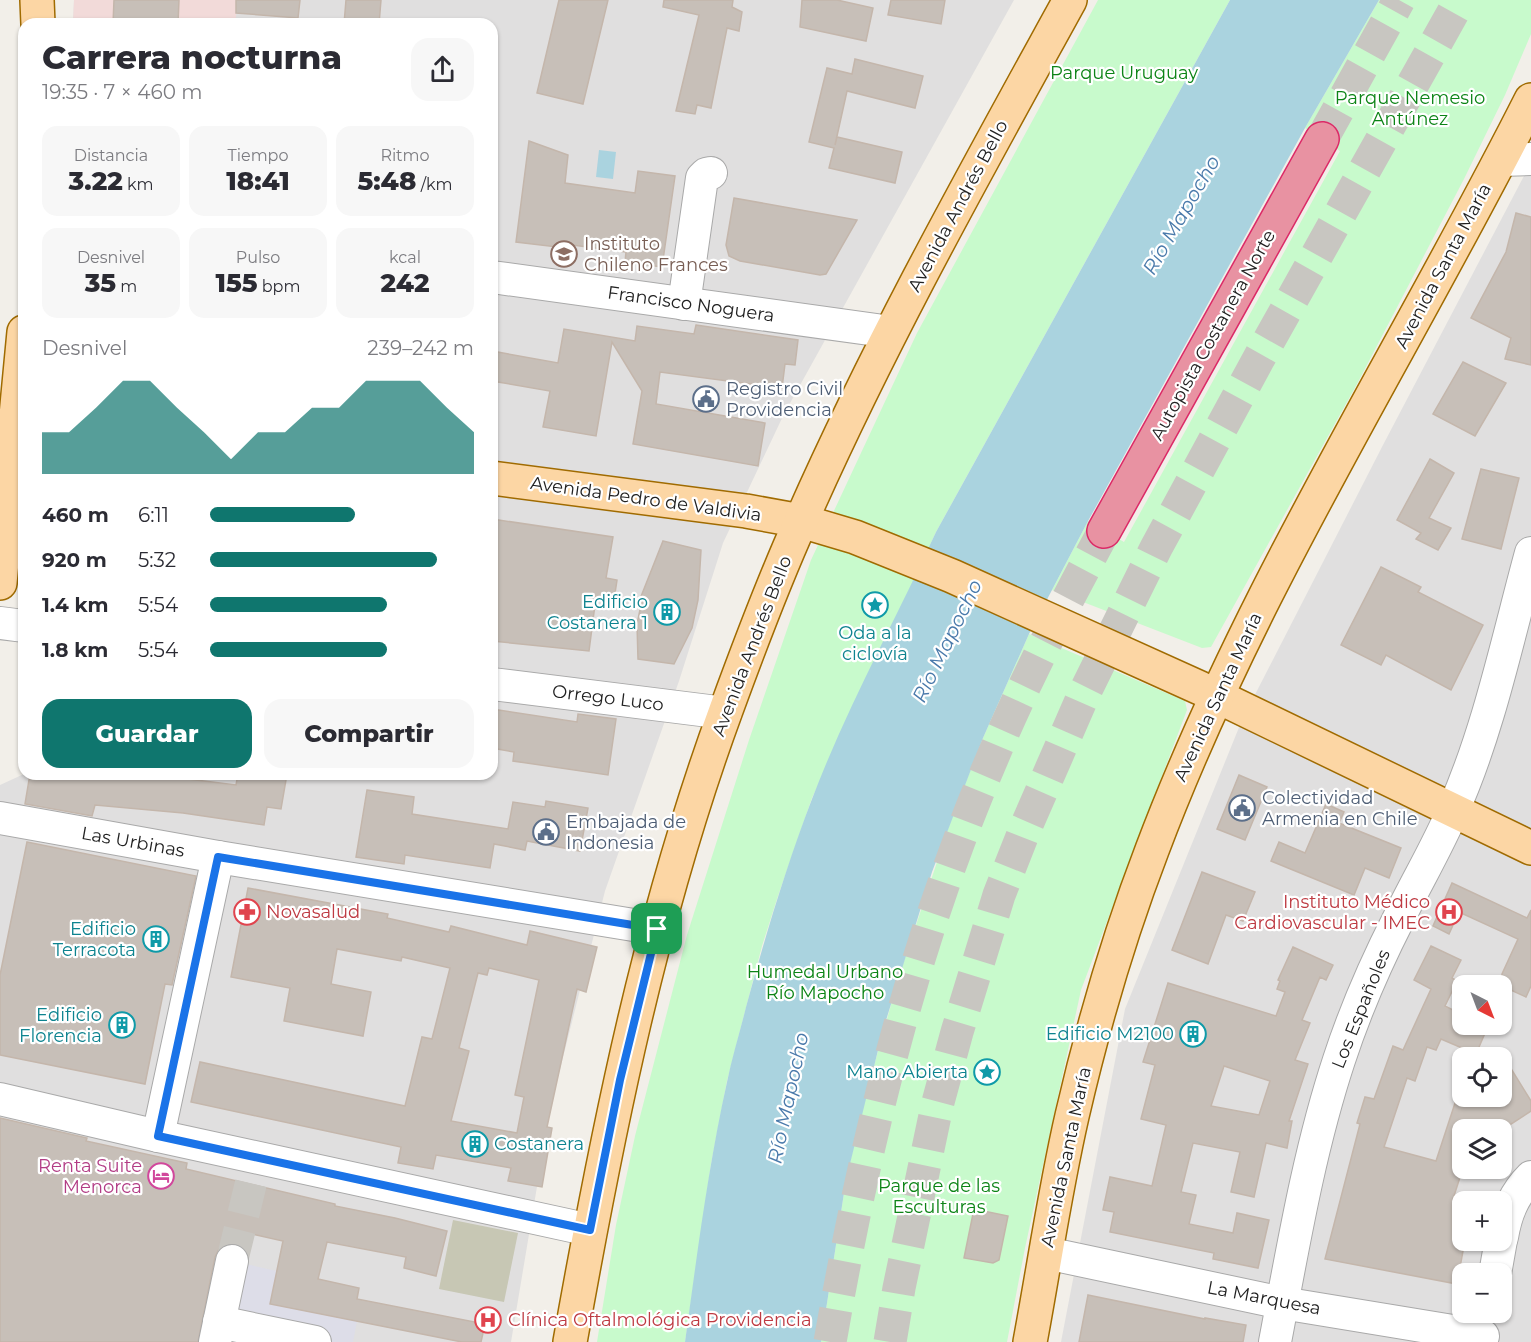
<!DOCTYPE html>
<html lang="es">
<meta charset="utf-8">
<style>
body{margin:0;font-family:Montserrat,sans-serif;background:#f7f7f7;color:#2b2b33;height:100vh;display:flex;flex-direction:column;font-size:22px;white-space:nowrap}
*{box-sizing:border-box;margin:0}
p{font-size:20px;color:#7c7c81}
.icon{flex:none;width:33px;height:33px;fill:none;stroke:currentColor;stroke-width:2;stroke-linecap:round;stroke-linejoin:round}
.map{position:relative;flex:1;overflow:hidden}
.details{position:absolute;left:18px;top:18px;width:480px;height:762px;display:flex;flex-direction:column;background:#fff;border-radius:18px;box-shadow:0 2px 4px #0004}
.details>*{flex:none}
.needle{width:39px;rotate:138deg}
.tools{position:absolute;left:1452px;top:975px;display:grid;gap:12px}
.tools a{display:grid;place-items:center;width:60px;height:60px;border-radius:12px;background:#fff;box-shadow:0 2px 4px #0004;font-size:30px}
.pin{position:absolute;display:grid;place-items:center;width:51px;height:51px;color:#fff;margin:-26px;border-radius:12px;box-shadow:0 3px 9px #0006}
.round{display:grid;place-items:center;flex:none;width:63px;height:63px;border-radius:18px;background:#f7f7f7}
.overview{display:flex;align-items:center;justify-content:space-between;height:102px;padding:0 24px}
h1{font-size:33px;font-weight:800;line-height:45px}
.figures{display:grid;grid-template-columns:repeat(3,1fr);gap:9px;height:102px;padding:6px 24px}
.figures div{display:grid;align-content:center;border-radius:15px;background:#f7f7f7;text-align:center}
.figures b{font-size:26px;font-weight:800}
.figures small{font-size:16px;font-weight:400}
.figures p{font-size:16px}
.chart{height:168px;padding:12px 24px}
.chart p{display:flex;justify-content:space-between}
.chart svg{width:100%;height:108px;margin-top:6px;fill:#0f766e;opacity:.7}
.primary-button{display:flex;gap:12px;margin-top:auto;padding:12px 24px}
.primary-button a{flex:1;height:69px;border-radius:18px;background:#0f766e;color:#fff;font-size:24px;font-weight:800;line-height:69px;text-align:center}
.primary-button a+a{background:#f7f7f7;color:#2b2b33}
ul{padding:0 24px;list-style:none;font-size:20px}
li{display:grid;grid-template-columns:96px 72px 1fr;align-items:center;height:45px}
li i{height:15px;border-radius:8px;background:#0f766e}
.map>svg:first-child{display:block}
.residential{fill:#e0dfdf;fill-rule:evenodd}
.commercial{fill:#f2dad9}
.construction{fill:#c7c7b4}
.park{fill:#c8facc}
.plaza{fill:#dddde8}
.water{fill:#aad3df}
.building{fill:#c7bfb8;stroke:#c4b6ab;stroke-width:1.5;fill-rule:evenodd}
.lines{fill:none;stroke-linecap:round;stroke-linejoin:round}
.minor-tunnel{stroke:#c8c6c1;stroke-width:32;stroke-dasharray:32 16;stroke-linecap:butt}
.highway-tunnel{stroke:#c8c6c1;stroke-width:33;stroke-dasharray:33 16;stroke-linecap:butt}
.minor-casing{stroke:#a9a9a9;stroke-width:34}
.major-casing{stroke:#a06b00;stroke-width:36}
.highway-casing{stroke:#dc2a67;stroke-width:36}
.minor{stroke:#fff;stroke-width:32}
.major{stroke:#fcd6a4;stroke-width:33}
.highway{stroke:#e892a2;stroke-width:33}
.route-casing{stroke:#fff;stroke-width:12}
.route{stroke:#1a73e8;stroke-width:8}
.labels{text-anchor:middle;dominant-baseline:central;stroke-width:4.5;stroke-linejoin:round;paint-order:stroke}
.park-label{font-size:18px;fill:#0c8416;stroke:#fff}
.street-label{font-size:18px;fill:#222;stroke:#fff}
.education-label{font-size:18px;fill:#785e54;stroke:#fff;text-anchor:start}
.service-label{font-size:18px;fill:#4e5e75;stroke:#fff;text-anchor:start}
.culture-label{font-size:18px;fill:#0d838f;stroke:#fff;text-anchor:end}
.health-label{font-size:18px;fill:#be3a42;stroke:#fff;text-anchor:start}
.hotel-label{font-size:18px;fill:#b23c85;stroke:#fff;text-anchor:end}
.water-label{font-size:20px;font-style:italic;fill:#4a7aab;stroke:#fff}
</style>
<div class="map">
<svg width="1531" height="1342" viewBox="0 0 1531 1342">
<rect width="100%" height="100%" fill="#f2efe9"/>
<g class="residential">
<path d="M 74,0 L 1014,0 L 784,414 L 723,543 L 679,681 L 605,891 L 550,1109 L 511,1342 L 0,1342 L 0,785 L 24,774 L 492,774 L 492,24 L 73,24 Z"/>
<path d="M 1525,174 L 1531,174 L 1531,1342 L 1061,1342 L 1125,1009 L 1242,720 L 1383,445 ZM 1462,986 L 1502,986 L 1502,1024 L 1462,1024 ZM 1462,1058 L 1502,1058 L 1502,1096 L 1462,1096 ZM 1462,1130 L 1502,1130 L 1502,1168 L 1462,1168 ZM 1462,1202 L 1502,1202 L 1502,1240 L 1462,1240 ZM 1462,1274 L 1502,1274 L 1502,1312 L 1462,1312 Z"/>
</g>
<path class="commercial" d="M 74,0 L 238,0 L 235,24 L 73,24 Z"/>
<path class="construction" d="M 453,1220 L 518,1233 L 504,1302 L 439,1289 Z"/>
<g class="park">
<path d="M 1098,0 L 1230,0 L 936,532 L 812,798 L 778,896 L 762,946 L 727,1081 L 711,1164 L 685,1342 L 597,1342 L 616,1225 L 635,1136 L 687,935 L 749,740 L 811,560 L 917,333 Z"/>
<path d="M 1379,0 L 1531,0 L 1531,34 L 1505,95 L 1464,179 L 1357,384 L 1211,647 L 1202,648 L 1052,590 L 1088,521 L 1124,542 L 1340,151 L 1305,128 Z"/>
<path d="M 1029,634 L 1185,701 L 1187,710 L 1081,990 L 1025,1248 L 1007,1342 L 821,1342 L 846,1180 L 863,1105 L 899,976 L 950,823 L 983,738 Z"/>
</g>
<path class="plaza" d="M 232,1261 L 277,1271 L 270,1304 L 357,1321 L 353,1342 L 215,1342 Z"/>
<g class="water">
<path d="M 1230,0 L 1379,0 L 1305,128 L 1088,521 L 1029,634 L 983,738 L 932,872 L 883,1030 L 846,1180 L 821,1342 L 685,1342 C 697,1255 708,1168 727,1082 C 732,1057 740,1032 746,1007 C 765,937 786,867 812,799 C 847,707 895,621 936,532 Z"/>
<path d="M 599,150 L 616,152 L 613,179 L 596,177 Z"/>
</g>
<g class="building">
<path d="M 114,0 L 179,0 L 178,24 L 113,24 Z"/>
<path d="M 236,0 L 300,0 L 298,18 L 236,13 Z"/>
<path d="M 346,0 L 381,0 L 379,24 L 344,24 Z"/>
<path d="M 559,0 L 608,0 L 583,104 L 537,93 Z"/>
<path d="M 664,0 L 733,0 L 732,7 L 742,12 L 739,31 L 727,28 L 711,108 L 697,105 L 695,114 L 676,111 L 699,15 L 663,7 Z"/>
<path d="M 802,0 L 837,0 L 873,8 L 866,41 L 800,27 Z"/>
<path d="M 891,0 L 945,0 L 941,24 L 888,15 Z"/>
<path d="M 855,59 L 923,76 L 915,108 L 847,91 L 835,145 L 837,137 L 902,152 L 895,183 L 829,168 L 834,148 L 809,142 L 827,68 L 852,74 Z"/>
<path d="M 529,141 L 568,155 L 565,183 L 635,193 L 638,171 L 675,176 L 662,267 L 625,262 L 626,252 L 557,243 L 557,247 L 516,242 Z"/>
<path d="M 734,198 L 857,220 L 826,274 L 820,275 L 740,261 L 729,256 L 726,245 Z"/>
<path d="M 1516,213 L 1531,217 L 1531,365 L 1505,359 L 1511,338 L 1471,318 L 1506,252 Z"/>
<path d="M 696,325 L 798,340 L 795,365 L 785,364 L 782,388 L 660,372 L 656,404 L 765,423 L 758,466 L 633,444 L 642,391 L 612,342 L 596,436 L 543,427 L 550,391 L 492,381 L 492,351 L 558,363 L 564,329 L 635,341 L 637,326 L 694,334 Z"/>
<path d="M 1463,362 L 1506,383 L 1475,436 L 1433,414 Z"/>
<path d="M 1430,459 L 1454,473 L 1429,518 L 1451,528 L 1438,550 L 1416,539 L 1421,533 L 1397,520 Z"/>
<path d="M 1481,469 L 1519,478 L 1501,549 L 1462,539 Z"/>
<path d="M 492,519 L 613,537 L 606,578 L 617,580 L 614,600 L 596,597 L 589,651 L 492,641 Z"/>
<path d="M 663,541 L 701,550 L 698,600 L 692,628 L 674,664 L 638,659 L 637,624 L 641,605 L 638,604 Z"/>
<path d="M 1381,567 L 1421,587 L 1418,592 L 1483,625 L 1451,690 L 1386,655 L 1381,665 L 1341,645 Z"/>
<path d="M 492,709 L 577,722 L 578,714 L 616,719 L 608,775 L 513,761 L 514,752 L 492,748 Z"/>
<path d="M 30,774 L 188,774 L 188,779 L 236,785 L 238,774 L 287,774 L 281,809 L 267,807 L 264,825 L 183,813 L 95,805 L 92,816 L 25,804 Z"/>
<path d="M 1239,775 L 1267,787 L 1245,840 L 1217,829 Z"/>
<path d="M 367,790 L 414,797 L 412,814 L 508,829 L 513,802 L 545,807 L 546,801 L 588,808 L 580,851 L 527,841 L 525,850 L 494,844 L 490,868 L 405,855 L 404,864 L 356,857 Z"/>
<path d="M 1326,804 L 1344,812 L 1339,823 L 1401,848 L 1389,878 L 1365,868 L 1354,895 L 1271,861 L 1279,842 L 1305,853 Z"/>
<path d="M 27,842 L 196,876 L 172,985 L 165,984 L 145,1084 L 0,1055 L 0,975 Z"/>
<path d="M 1202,872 L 1255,892 L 1243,921 L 1226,915 L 1208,964 L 1172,950 Z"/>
<path d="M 1452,883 L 1527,918 L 1531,910 L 1531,986 L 1526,997 L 1502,986 L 1502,974 L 1518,939 L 1459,912 L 1449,934 L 1433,926 Z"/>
<path d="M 248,888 L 388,914 L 387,918 L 449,932 L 451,926 L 527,945 L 530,931 L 597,947 L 586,992 L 577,989 L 547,1127 L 552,1128 L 542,1187 L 508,1181 L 511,1168 L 436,1155 L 433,1169 L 398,1163 L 401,1147 L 191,1102 L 200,1062 L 405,1106 L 422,1037 L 432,1039 L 450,968 L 402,957 L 401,961 L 337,949 L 331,984 L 371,992 L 363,1036 L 284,1021 L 290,988 L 231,977 ZM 489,968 L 539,980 L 515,1095 L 524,1097 L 517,1133 L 451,1121 L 469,1051 L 459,1048 L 478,973 L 487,975 Z"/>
<path d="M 1431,946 L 1461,960 L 1452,978 L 1457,981 L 1445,1006 L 1459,1013 L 1456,1020 L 1462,1023 L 1462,1024 L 1467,1024 L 1485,1033 L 1476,1054 L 1441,1039 L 1436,1050 L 1427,1047 L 1415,1081 L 1407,1078 L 1384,1147 L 1436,1161 L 1459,1091 L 1462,1092 L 1462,1097 L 1502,1096 L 1502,1054 L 1531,1101 L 1531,1111 L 1502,1130 L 1462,1130 L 1463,1168 L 1453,1199 L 1459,1200 L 1457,1210 L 1462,1211 L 1462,1240 L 1465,1240 L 1457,1284 L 1325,1259 L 1360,1124 L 1357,1123 L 1365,1097 L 1374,1099 L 1393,1046 L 1403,1050 L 1431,989 L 1414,980 Z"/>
<path d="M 1293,947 L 1333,965 L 1326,980 L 1320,977 L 1302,1020 L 1310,1023 L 1295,1060 L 1308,1064 L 1289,1121 L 1292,1121 L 1287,1148 L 1266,1143 L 1254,1197 L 1231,1192 L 1240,1152 L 1193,1143 L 1181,1192 L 1196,1195 L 1189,1224 L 1233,1233 L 1237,1213 L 1269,1220 L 1258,1268 L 1213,1259 L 1214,1253 L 1110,1232 L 1114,1212 L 1103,1210 L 1110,1177 L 1152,1186 L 1166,1125 L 1141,1119 L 1155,1065 L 1143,1062 L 1168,983 L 1276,1016 L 1285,992 L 1277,989 L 1280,981 L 1278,980 ZM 1224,1066 L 1270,1081 L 1259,1115 L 1211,1106 Z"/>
<path d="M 0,1118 L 87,1138 L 86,1141 L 187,1163 L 186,1169 L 335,1204 L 335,1206 L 395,1218 L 447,1231 L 436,1276 L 404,1268 L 406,1257 L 327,1242 L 318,1279 L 359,1288 L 357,1299 L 485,1324 L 481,1342 L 462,1342 L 270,1304 L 283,1241 L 252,1234 L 248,1253 L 244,1247 L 236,1244 L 227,1244 L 219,1249 L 215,1257 L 198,1342 L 0,1342 Z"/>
<path d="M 974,1209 L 1008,1216 L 999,1260 L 993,1263 L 964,1258 Z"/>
<path d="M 1088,1295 L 1205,1319 L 1205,1318 L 1246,1325 L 1243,1342 L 1079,1342 Z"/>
</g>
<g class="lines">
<path class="minor-tunnel" d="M 232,1261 L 251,1183"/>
<g class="highway-tunnel">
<path d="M 1322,139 L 1399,0"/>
<path d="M 830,1342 C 865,1142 913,941 994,754 C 1026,678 1065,604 1104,531"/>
<path d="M 890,1342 L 899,1288 L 937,1106 L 957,1032 L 999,895 L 1025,829 L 1083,696 L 1156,548 L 1258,360 L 1460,0"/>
</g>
<g class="minor-casing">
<g id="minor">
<path d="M 1501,160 L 1531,159"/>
<path d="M 492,277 L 891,332"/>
<path d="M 684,304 L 702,178 L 706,174 L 711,173"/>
<path d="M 0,623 L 24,626"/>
<path d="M 492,684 L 725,713"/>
<path d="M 0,818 L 218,857 L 658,929"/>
<path d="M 0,1099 L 158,1136 L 590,1230"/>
<path d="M 158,1136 L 218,857"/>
<path d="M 1502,1237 C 1506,1213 1514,1194 1531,1177"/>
<path d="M 1046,1253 L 1282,1303 L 1483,1336"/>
<path d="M 1495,1274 L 1501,1240"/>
<path d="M 219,1322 L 315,1342"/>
<path d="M 215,1342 L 232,1261"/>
<path d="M 1275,1342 C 1293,1247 1309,1151 1339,1060 C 1355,1011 1376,963 1399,918 C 1417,881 1438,846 1454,808 C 1489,729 1508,637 1531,553"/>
</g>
</g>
<g class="major-casing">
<g id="major">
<path d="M 37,0 L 38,24"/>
<path d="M 492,478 L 746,511 L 801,521 L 855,537 L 952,576 L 1200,688 L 1531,848"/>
<path d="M 0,583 L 24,332"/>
<path d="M 570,1342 C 608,1128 651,914 726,710 C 749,647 773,583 801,521 C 880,342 976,171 1070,0"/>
<path d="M 1030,1342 C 1044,1267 1055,1190 1072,1116 C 1093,1025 1119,936 1152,850 C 1251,587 1405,350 1531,100"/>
</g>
</g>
<g class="highway-casing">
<path id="highway" d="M 1104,531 L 1322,139"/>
</g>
<use href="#minor" class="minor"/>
<use href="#major" class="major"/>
<use href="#highway" class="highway"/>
</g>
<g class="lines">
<g class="route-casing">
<path id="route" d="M 218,857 L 657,929 L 620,1080 L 590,1230 L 158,1136 Z"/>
</g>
<use href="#route" class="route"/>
</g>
<defs>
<g id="university-ring" transform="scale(1.35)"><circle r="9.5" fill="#fff" stroke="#8d6e63" stroke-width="1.5"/><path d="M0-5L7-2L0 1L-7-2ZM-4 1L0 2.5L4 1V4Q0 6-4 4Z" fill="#8d6e63"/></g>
<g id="civic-ring" transform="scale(1.35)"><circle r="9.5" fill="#fff" stroke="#5c6f8a" stroke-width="1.5"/><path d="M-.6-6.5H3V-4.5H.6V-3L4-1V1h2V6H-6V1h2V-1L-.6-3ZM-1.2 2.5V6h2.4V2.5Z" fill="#5c6f8a"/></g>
<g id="sight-ring" transform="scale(1.35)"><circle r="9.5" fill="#fff" stroke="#0f9aa8" stroke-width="1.5"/><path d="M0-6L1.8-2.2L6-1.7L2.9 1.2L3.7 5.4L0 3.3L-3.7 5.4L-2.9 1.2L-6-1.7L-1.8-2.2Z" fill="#0f9aa8"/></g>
<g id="building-ring" transform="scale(1.35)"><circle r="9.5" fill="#fff" stroke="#0f9aa8" stroke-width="1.5"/><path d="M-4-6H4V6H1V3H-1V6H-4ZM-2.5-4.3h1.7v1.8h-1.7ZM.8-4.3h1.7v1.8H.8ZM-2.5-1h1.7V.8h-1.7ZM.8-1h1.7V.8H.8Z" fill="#0f9aa8"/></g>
<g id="pharmacy-ring" transform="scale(1.35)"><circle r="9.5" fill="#fff" stroke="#e0444e" stroke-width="1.5"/><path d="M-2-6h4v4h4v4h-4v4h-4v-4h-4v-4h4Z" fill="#e0444e"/></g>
<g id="hospital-ring" transform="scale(1.35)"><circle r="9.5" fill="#fff" stroke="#e0444e" stroke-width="1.5"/><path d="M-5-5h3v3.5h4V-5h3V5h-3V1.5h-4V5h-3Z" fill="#e0444e"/></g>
<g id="hotel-ring" transform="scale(1.35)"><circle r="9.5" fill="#fff" stroke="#d1479c" stroke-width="1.5"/><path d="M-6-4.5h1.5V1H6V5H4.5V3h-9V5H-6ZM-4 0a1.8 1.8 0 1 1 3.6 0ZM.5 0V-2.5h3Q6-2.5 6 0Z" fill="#d1479c"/></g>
</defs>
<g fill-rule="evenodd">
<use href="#university-ring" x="564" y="254"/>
<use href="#civic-ring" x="706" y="399"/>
<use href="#sight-ring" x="875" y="605"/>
<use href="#building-ring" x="667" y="612"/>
<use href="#civic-ring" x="1242" y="808"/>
<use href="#civic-ring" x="546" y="832"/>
<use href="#pharmacy-ring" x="247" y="912"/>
<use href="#hospital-ring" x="1449" y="912"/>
<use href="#building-ring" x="156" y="939"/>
<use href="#building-ring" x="122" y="1025"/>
<use href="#building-ring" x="1193" y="1034"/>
<use href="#sight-ring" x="987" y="1072"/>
<use href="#building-ring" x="475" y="1144"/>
<use href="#hotel-ring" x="161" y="1176"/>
<use href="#hospital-ring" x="488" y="1320"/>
</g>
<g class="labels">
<g class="park-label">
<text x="1124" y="73">Parque Uruguay</text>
<text x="1410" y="98">Parque Nemesio<tspan x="1410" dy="21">Antúnez</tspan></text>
<text x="825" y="972">Humedal Urbano<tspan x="825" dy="21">Río Mapocho</tspan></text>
<text x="939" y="1186">Parque de las<tspan x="939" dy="21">Esculturas</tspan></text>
</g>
<g class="street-label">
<text transform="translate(958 206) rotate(-62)">Avenida Andrés Bello</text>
<text transform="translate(1443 266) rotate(-62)">Avenida Santa María</text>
<text transform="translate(691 304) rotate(8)">Francisco Noguera</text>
<text transform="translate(1213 335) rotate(-61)">Autopista Costanera Norte</text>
<text transform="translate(646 499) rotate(8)">Avenida Pedro de Valdivia</text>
<text transform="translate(752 646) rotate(-69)">Avenida Andrés Bello</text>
<text transform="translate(1218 697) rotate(-65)">Avenida Santa María</text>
<text transform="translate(608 698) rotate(7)">Orrego Luco</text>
<text transform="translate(133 842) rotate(10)">Las Urbinas</text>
<text transform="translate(1361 1009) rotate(-68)">Los Españoles</text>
<text transform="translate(1066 1157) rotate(-78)">Avenida Santa María</text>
<text transform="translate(1264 1298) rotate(11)">La Marquesa</text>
</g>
<g class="education-label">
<text x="584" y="244">Instituto<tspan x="584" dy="21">Chileno Frances</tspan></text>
</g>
<g class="service-label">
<text x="726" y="389">Registro Civil<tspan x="726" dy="21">Providencia</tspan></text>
<text x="1262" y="798">Colectividad<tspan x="1262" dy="21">Armenia en Chile</tspan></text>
<text x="566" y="822">Embajada de<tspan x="566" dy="21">Indonesia</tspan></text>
</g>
<g class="culture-label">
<text x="648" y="602">Edificio<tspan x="648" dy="21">Costanera 1</tspan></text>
<text x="875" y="633" text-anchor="middle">Oda a la<tspan x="875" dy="21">ciclovía</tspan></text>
<text x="136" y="929">Edificio<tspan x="136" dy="21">Terracota</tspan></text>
<text x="102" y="1015">Edificio<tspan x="102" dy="21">Florencia</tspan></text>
<text x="1174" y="1034">Edificio M2100</text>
<text x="968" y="1072">Mano Abierta</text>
<text x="494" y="1144" text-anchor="start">Costanera</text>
</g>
<g class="health-label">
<text x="1430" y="902" text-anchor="end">Instituto Médico<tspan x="1430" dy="21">Cardiovascular - IMEC</tspan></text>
<text x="266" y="912">Novasalud</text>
<text x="508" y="1320">Clínica Oftalmológica Providencia</text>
</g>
<g class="hotel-label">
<text x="142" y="1166">Renta Suite<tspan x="142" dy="21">Menorca</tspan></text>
</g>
<g class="water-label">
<text transform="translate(1181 215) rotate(-60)">Río Mapocho</text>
<text transform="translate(947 641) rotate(-64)">Río Mapocho</text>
<text transform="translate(788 1098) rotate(-78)">Río Mapocho</text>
</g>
</g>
</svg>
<div class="tools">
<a><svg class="needle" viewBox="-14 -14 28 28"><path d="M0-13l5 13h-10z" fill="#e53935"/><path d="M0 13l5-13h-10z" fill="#7c7c81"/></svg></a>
<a><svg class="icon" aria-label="locate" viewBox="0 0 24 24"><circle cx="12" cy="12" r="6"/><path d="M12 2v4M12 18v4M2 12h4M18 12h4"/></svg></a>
<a><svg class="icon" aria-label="layers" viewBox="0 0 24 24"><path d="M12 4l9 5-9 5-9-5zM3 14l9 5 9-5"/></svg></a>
<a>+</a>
<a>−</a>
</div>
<div class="pin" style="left:657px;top:929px;background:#1e9e55"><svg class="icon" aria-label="arrive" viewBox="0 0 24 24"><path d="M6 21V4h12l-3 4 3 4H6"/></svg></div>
<section class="details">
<div class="overview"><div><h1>Carrera nocturna</h1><p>19:35 · 7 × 460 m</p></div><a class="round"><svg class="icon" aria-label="share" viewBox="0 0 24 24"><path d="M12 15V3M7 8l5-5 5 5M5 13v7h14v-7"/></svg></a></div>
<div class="figures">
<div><p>Distancia</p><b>3.22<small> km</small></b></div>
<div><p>Tiempo</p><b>18:41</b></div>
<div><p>Ritmo</p><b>5:48<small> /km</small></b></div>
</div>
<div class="figures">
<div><p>Desnivel</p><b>35<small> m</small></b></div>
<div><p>Pulso</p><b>155<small> bpm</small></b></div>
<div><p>kcal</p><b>242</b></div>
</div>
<div class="chart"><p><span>Desnivel</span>239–242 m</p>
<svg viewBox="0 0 160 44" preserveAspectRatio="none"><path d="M0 44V27L10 27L20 17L30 6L40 6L50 17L60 27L70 38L80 27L90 27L100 17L110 17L120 6L130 6L140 6L150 17L160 27V44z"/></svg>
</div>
<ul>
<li><b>460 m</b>6:11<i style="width:55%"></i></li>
<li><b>920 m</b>5:32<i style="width:86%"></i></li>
<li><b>1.4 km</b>5:54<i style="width:67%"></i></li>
<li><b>1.8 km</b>5:54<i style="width:67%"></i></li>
</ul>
<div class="primary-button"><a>Guardar</a><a>Compartir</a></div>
</section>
</div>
